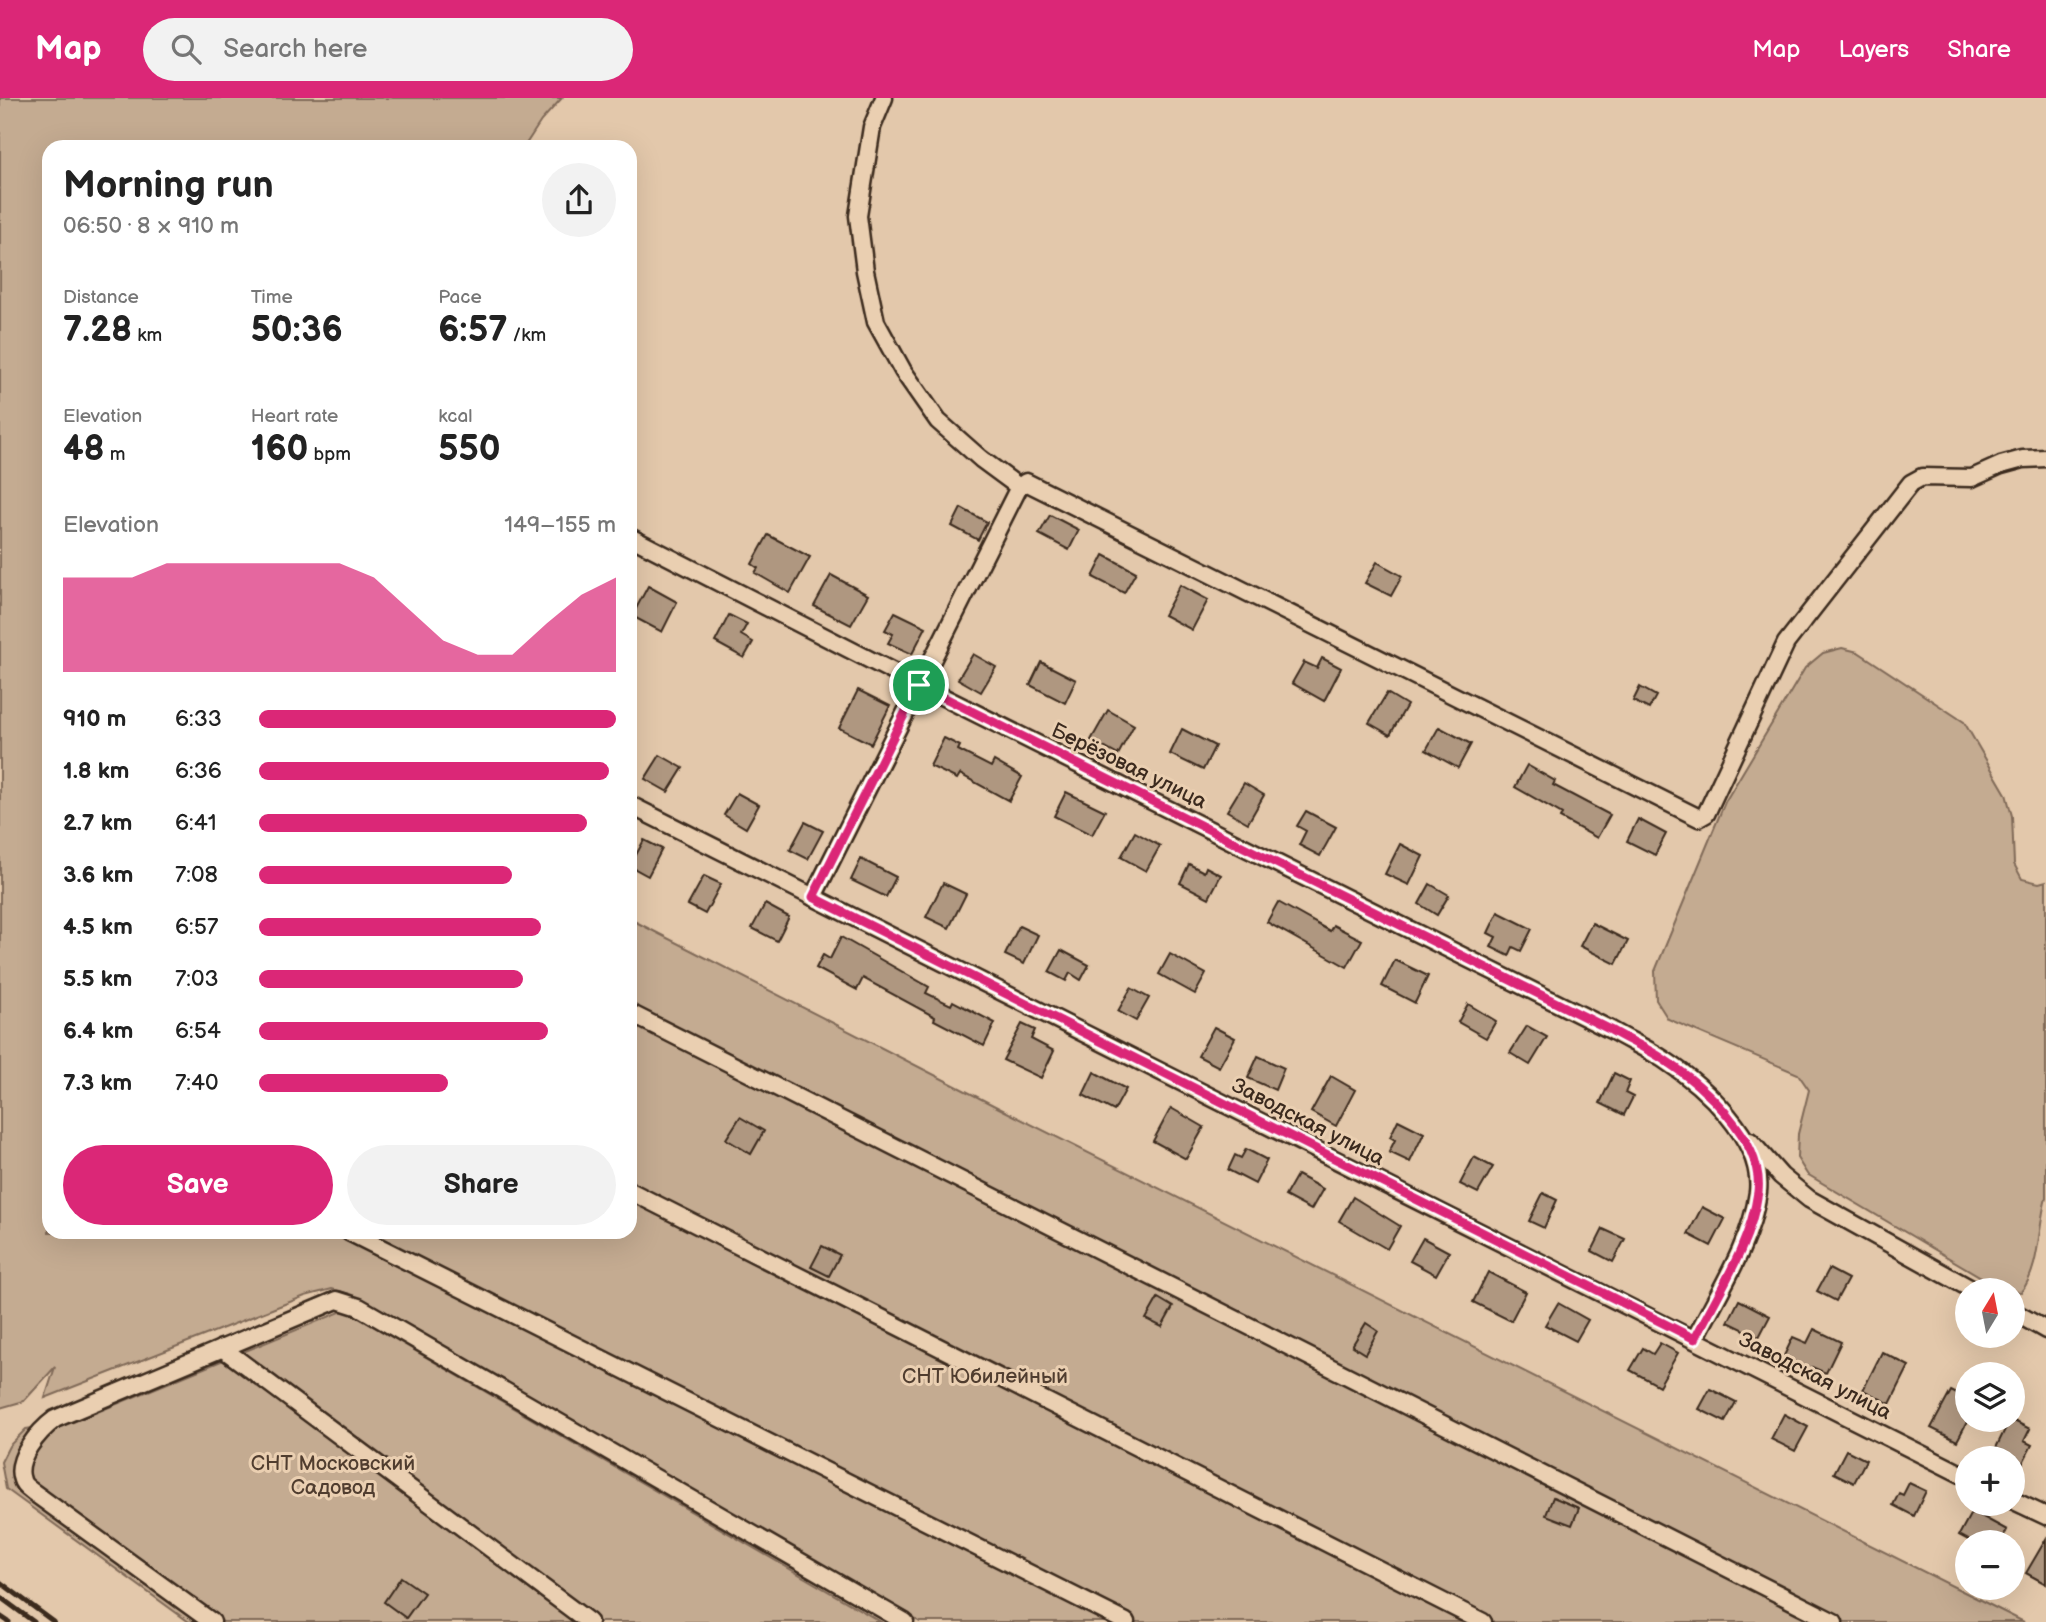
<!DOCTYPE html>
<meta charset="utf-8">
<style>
body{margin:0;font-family:"Balsamiq Sans",sans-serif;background:#f2f2f2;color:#222;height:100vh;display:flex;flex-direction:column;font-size:26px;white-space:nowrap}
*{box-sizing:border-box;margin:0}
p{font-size:23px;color:#767676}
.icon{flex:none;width:38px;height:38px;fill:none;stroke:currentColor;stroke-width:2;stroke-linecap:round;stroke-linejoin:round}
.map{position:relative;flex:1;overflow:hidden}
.sheet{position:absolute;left:42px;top:42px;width:595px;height:1099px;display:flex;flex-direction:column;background:#fff;border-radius:21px;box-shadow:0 7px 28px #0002}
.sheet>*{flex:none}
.needle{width:46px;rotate:10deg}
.buttons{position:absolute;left:1955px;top:1180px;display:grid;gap:14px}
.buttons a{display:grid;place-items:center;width:70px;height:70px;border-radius:50%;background:#fff;box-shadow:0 7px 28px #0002;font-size:35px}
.pin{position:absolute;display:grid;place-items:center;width:60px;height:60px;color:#fff;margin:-30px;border:4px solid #fff;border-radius:50%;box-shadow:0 2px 7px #0007}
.round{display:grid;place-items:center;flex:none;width:74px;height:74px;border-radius:37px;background:#f2f2f2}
.headline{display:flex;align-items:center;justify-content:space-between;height:119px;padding:0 21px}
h1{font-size:38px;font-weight:700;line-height:52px}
.stats{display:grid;grid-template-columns:repeat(3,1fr);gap:10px;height:119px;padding:7px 21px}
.stats div{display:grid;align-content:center}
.stats b{font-size:35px;font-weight:700}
.stats small{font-size:19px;font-weight:400}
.stats p{font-size:19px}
.chart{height:196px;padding:14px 21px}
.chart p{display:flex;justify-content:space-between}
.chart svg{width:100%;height:126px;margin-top:7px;fill:#db2777;opacity:.7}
.action{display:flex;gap:14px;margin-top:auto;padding:14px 21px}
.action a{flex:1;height:80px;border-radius:42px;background:#db2777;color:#fff;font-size:28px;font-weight:700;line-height:80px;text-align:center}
.action a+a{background:#f2f2f2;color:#222}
ul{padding:0 21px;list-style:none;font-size:23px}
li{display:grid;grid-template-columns:112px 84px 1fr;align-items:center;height:52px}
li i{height:18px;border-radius:9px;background:#db2777}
header{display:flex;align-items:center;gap:42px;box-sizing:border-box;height:98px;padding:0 35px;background:#db2777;color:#fff}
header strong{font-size:33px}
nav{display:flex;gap:38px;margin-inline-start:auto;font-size:24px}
.search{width:490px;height:63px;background:#f2f2f2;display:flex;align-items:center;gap:18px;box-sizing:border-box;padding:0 24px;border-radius:38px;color:#767676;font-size:26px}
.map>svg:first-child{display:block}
.green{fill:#c4ab91;stroke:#806a58;stroke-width:2}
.building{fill:#af9780;stroke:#3b2a1e;stroke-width:2}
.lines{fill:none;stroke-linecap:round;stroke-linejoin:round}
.minor-casing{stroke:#3b2a1e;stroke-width:21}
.minor{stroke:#eacfb1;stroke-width:16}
.rail{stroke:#3b2a1e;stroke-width:5}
.route-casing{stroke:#fff;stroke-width:14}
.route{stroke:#db2777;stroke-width:9}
.labels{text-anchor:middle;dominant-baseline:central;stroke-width:6;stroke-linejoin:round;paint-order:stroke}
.street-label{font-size:21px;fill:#3b2a1e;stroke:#eacfb1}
.park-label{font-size:21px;fill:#503d2f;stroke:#eacfb1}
</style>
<header>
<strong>Map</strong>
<div class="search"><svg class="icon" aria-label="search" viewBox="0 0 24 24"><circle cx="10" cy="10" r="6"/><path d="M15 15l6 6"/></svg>Search here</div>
<nav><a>Map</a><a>Layers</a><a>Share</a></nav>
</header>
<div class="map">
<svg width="2046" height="1524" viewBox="0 0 2046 1524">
<rect width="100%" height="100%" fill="#e3c8ab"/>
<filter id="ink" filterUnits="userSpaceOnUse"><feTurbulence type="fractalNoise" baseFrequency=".0143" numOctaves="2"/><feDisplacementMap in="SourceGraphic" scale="14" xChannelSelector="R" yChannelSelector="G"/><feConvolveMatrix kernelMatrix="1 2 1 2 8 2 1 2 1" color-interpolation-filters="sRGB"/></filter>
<g filter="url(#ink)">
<g class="green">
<path d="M 0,0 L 562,0 L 541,23 L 524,49 L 49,49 L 49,1134 L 630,1134 L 630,821 L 997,1009 L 2024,1524 L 920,1524 L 353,1197 L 332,1191 L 305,1198 L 45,1300 L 55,1269 L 24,1303 L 0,1310 Z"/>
<path d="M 1842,550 L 1858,554 L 1964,624 L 2006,696 L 2012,718 L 2014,766 L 2022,781 L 2039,785 L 2046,783 L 2046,1100 C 2038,1128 2040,1171 2021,1194 L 2003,1192 L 1807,1076 L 1797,1060 L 1798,1036 L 1809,992 L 1798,976 L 1668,921 L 1656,902 L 1655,873 L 1725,704 L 1805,570 L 1823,555 Z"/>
<path d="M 345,1212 L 881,1524 L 189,1524 L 6,1391 L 1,1364 L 9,1348 L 26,1331 L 73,1324 Z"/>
</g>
<g class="building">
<path d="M 961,410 L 987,424 L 978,442 L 952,428 Z"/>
<path d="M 1050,417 L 1079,432 L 1069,452 L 1039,436 Z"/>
<path d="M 768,437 L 810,459 L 790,495 L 755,475 L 758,470 L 752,466 Z"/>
<path d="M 1104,457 L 1136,474 L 1124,495 L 1093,479 Z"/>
<path d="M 1377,464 L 1402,478 L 1391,498 L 1365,485 Z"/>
<path d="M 831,477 L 868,497 L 851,527 L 814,508 Z"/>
<path d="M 1180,487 L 1208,502 L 1192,532 L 1164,517 Z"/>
<path d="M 648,488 L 677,504 L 662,534 L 632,518 Z"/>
<path d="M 895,514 L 926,529 L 912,556 L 888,545 L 893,536 L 885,532 Z"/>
<path d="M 729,517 L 747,526 L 741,537 L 753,544 L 744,560 L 715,544 Z"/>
<path d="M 973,556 L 996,569 L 981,594 L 958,581 Z"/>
<path d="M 1322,560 L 1341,570 L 1324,603 L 1292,585 L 1304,564 L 1317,570 Z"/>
<path d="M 1041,564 L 1076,582 L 1065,605 L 1030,587 Z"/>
<path d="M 1640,589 L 1656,598 L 1649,611 L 1633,603 Z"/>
<path d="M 858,592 L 890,608 L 871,646 L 839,630 Z"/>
<path d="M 1387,595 L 1407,607 L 1390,637 L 1369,625 Z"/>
<path d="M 1108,612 L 1134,627 L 1118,657 L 1091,642 Z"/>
<path d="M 1439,629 L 1471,646 L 1458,670 L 1426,652 Z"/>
<path d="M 1182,631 L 1215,648 L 1203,672 L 1170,656 Z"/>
<path d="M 944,640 L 960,648 L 958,652 L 991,669 L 994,663 L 1022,679 L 1009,703 L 960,676 L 957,681 L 930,668 Z"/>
<path d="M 660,657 L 683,670 L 668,694 L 645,681 Z"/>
<path d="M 1527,667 L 1555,683 L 1553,687 L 1610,717 L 1597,740 L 1560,720 L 1562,716 L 1515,689 Z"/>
<path d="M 1244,685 L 1264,697 L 1248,725 L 1227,713 Z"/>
<path d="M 1066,694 L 1105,713 L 1092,737 L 1054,718 Z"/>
<path d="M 737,695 L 759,707 L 746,730 L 724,717 Z"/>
<path d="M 1306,713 L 1336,729 L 1320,758 L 1299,747 L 1306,733 L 1297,728 Z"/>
<path d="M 1638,721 L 1666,736 L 1655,757 L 1627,743 Z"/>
<path d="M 805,724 L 823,733 L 808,761 L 790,752 Z"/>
<path d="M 1135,734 L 1160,748 L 1146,773 L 1121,759 Z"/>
<path d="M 644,742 L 662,751 L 648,778 L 630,768 Z"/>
<path d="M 1400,746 L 1423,758 L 1409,787 L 1385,776 Z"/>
<path d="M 861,761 L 896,779 L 886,799 L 851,782 Z"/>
<path d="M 1189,766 L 1204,774 L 1206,769 L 1221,777 L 1209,800 L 1180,785 Z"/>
<path d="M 704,778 L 721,786 L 705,816 L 688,807 Z"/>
<path d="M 943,785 L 966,796 L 949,830 L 926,819 Z"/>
<path d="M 1430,786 L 1449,797 L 1437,817 L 1419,806 Z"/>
<path d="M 1278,804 L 1330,833 L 1333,827 L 1362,842 L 1347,869 L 1267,824 Z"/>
<path d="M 765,806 L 789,819 L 777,843 L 752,830 Z"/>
<path d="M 1498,814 L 1532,831 L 1521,853 L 1513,849 L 1509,858 L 1491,849 L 1496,839 L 1488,835 Z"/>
<path d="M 1592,825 L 1628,843 L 1616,866 L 1580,848 Z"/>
<path d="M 1019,828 L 1038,837 L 1024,866 L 1005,857 Z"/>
<path d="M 841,839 L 929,889 L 926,895 L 951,907 L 953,903 L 995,925 L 984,948 L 934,922 L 935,919 L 863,880 L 857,892 L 816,870 L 823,857 L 830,861 Z"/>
<path d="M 1061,852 L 1089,867 L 1081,882 L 1070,875 L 1066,883 L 1049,874 Z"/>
<path d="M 1170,856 L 1206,876 L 1195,896 L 1159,876 Z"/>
<path d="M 1395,862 L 1428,878 L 1415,905 L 1382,888 Z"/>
<path d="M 1131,890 L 1149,900 L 1136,923 L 1118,913 Z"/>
<path d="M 1468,906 L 1496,923 L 1486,940 L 1458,924 Z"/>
<path d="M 1022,926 L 1035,932 L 1031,941 L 1054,953 L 1041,980 L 1003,962 Z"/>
<path d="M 1527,928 L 1547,939 L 1530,967 L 1510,955 Z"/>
<path d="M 1214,929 L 1235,940 L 1219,969 L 1198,958 Z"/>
<path d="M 1258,958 L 1284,970 L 1275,992 L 1248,980 Z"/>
<path d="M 1094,974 L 1126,991 L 1114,1013 L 1083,997 Z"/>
<path d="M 1614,975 L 1630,983 L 1625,995 L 1633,999 L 1624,1017 L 1600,1005 Z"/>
<path d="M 1331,978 L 1355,992 L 1336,1028 L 1311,1014 Z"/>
<path d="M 1171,1010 L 1204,1029 L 1186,1061 L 1153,1043 Z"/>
<path d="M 740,1019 L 764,1033 L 751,1056 L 726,1041 Z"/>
<path d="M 1398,1022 L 1424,1035 L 1410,1064 L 1389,1054 L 1395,1042 L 1390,1039 Z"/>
<path d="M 1246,1051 L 1267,1062 L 1255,1086 L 1228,1072 L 1235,1057 L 1241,1060 Z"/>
<path d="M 1474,1059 L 1493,1069 L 1478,1095 L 1460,1086 Z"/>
<path d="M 1297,1077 L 1323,1091 L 1311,1112 L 1285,1098 Z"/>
<path d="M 1543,1095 L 1557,1102 L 1544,1130 L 1529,1123 Z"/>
<path d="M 1353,1099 L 1400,1128 L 1387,1151 L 1339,1123 Z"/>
<path d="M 1702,1109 L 1725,1121 L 1711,1148 L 1688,1136 Z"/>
<path d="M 1603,1131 L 1625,1141 L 1613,1164 L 1592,1153 Z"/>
<path d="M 1423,1140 L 1449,1154 L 1436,1177 L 1410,1163 Z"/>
<path d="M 822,1148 L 840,1157 L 829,1178 L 811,1169 Z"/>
<path d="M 1829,1171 L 1848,1181 L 1836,1203 L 1817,1193 Z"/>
<path d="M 1488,1174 L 1526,1194 L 1511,1223 L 1473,1204 Z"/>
<path d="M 1158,1200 L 1173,1209 L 1162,1229 L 1146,1221 Z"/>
<path d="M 1739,1202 L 1770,1218 L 1759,1239 L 1728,1224 Z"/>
<path d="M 1558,1205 L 1588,1222 L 1576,1243 L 1545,1227 Z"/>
<path d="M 1366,1225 L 1378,1233 L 1365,1256 L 1352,1248 Z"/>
<path d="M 1814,1231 L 1841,1244 L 1826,1275 L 1812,1269 L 1808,1277 L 1781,1264 L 1793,1239 L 1807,1245 Z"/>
<path d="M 1660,1245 L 1678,1255 L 1659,1288 L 1630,1272 L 1643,1250 L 1653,1256 Z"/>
<path d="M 1882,1254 L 1909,1268 L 1890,1306 L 1863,1292 Z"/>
<path d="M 1710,1291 L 1736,1304 L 1725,1324 L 1699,1311 Z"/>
<path d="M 1951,1293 L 1967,1301 L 1967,1324 L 1957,1343 L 1931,1330 Z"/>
<path d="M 1784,1316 L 1808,1329 L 1795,1353 L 1771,1341 Z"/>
<path d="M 2010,1321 L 2030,1331 L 2024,1343 L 2032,1347 L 2012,1386 L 2012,1360 L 1991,1360 Z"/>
<path d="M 1846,1352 L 1866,1362 L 1854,1385 L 1834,1375 Z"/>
<path d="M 1909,1385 L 1926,1393 L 1914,1418 L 1893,1407 L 1899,1395 L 1903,1397 Z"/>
<path d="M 1553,1399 L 1579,1410 L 1572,1427 L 1546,1417 Z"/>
<path d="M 1972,1413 L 2007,1432 L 2001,1444 L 1972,1444 L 1959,1437 Z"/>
<path d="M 2046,1441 L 2046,1486 L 2026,1475 Z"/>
<path d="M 401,1479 L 424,1495 L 406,1520 L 384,1504 Z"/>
</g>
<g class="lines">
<g class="minor-casing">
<g id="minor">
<path d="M 884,0 L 872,29 L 858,118 L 865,173 L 876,224 L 903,273 L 938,323 L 981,361 L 1019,389"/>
<path d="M 630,439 L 919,587 L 1611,932 C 1628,942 1646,950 1663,961 C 1703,987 1764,1041 1758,1094 C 1751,1146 1718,1195 1695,1241"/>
<path d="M 630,707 L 1967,1379"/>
<path d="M 813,799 L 1019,389 L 1026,384 L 1699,720 L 1706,716 L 1786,545 L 1911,385 L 1922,379 L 1972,380 L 2001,367 L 2023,361 L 2046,360"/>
<path d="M 630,915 L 1834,1524"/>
<path d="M 1750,1043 L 1781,1078 L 1809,1101 L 1973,1192"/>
<path d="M 630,1093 L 1483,1524"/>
<path d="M 349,1134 L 1126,1524"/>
<path d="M 2012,1213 L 2046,1232"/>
<path d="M 222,1250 L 589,1524"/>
<path d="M 2012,1402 L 2046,1418"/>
<path d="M 212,1524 L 33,1394 C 29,1391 23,1387 22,1382 C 14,1361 39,1333 55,1321 L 337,1202 L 359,1209 L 905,1524"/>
</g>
</g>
<use href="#minor" class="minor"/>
<g class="rail">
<path d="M 0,1484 L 54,1524"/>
<path d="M 0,1499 L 34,1524"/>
<path d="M 0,1518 L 9,1524"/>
</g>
</g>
</g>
<g class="lines" filter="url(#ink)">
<g class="route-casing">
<path id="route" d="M 919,587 L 1611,932 C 1628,942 1646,950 1663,961 C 1703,987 1764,1041 1758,1094 C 1751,1146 1718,1195 1695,1241 L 813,799 Z"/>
</g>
<use href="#route" class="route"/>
</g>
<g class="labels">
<g class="street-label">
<text transform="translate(1129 668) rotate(26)">Берёзовая улица</text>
<text transform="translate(1308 1024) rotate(27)">Заводская улица</text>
<text transform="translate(1815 1278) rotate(27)">Заводская улица</text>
</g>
<g class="park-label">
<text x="985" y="1278">СНТ Юбилейный</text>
<text x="333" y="1365">СНТ Московский<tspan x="333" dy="24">Садовод</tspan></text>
</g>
</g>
</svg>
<div class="buttons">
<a><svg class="needle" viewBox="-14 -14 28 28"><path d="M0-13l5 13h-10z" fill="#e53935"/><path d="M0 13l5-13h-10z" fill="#767676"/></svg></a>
<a><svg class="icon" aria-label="layers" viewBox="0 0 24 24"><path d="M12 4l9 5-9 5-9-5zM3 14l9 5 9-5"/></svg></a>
<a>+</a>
<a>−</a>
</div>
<div class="pin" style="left:919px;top:587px;background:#1e9e55"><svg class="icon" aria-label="arrive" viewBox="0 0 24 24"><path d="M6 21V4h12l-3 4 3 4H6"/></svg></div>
<section class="sheet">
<div class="headline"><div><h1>Morning run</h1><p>06:50 · 8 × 910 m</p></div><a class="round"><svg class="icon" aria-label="share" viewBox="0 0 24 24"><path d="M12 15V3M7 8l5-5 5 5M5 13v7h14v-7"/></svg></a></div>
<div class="stats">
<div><p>Distance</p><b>7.28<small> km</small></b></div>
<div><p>Time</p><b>50:36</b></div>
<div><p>Pace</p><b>6:57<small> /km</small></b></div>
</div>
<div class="stats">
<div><p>Elevation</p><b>48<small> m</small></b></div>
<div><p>Heart rate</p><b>160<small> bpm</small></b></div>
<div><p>kcal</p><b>550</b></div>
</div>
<div class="chart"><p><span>Elevation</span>149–155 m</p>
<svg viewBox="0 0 160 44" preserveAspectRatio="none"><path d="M0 44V11L10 11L20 11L30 6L40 6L50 6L60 6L70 6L80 6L90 11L100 22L110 33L120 38L130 38L140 27L150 17L160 11V44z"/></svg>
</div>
<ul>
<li><b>910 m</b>6:33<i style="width:100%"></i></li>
<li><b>1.8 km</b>6:36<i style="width:98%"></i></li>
<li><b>2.7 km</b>6:41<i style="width:92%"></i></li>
<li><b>3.6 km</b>7:08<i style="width:71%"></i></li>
<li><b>4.5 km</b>6:57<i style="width:79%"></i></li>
<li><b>5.5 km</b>7:03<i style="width:74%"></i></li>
<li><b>6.4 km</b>6:54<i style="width:81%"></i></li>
<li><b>7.3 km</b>7:40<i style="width:53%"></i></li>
</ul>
<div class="action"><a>Save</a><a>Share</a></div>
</section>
</div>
